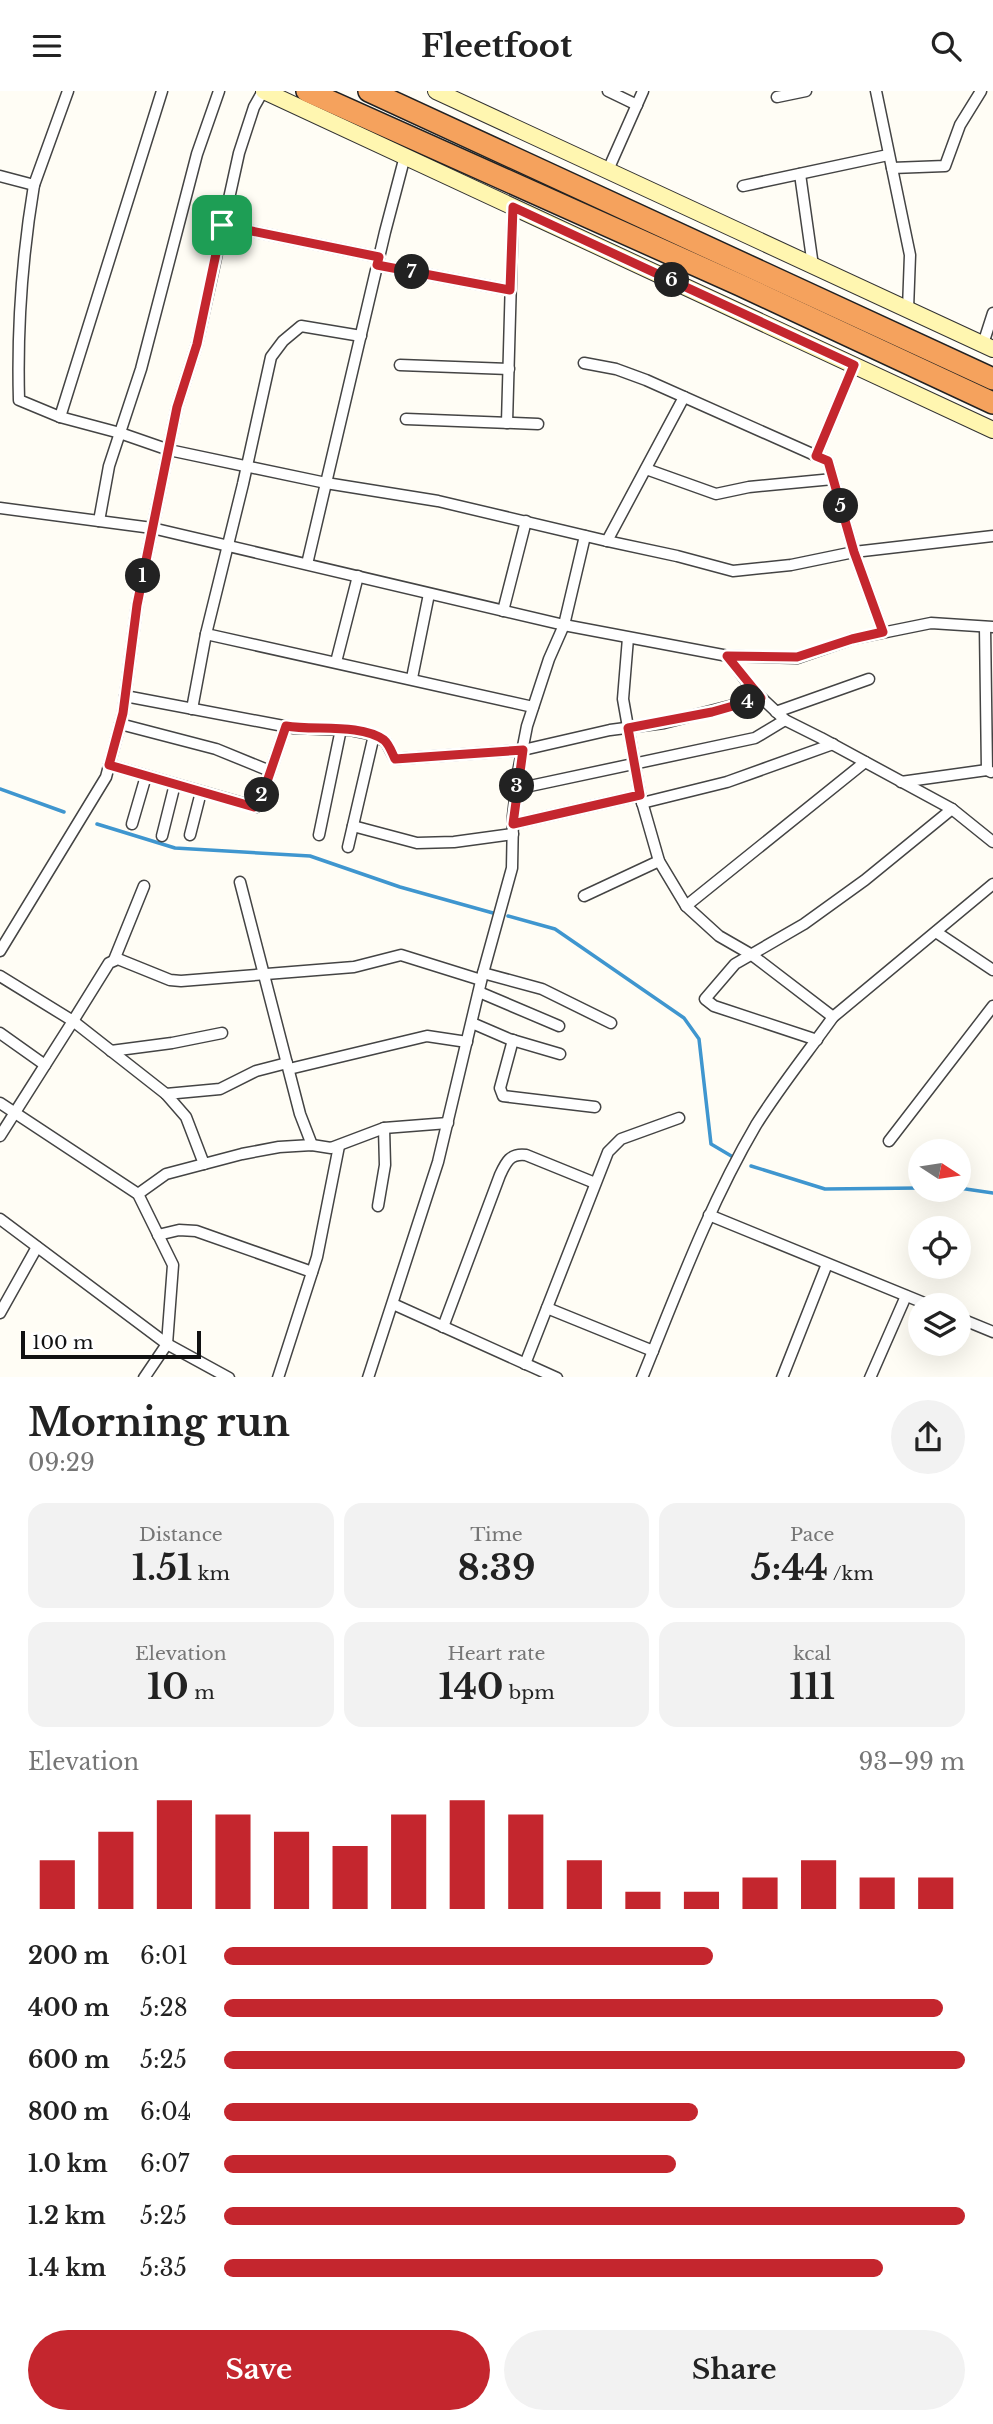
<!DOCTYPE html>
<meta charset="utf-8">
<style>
body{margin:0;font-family:"Libre Baskerville",serif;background:#f2f2f2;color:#222;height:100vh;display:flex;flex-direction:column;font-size:26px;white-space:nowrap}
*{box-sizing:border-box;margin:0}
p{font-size:23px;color:#767676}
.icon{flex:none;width:38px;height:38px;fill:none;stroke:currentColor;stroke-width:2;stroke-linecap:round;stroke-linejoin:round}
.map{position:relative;height:1286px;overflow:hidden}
.panel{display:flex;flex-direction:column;background:#fff;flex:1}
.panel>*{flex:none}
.needle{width:46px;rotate:102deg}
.tools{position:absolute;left:908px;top:1048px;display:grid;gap:14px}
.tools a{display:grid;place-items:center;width:63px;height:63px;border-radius:50%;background:#fff;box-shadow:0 7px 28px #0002;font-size:35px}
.scale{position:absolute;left:21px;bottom:18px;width:180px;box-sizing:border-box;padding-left:7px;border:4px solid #111;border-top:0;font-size:19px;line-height:24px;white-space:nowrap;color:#111;-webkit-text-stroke:5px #fff;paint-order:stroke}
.pin{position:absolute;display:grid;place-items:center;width:60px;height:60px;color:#fff;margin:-30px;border-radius:14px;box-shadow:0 4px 10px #0006}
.km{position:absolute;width:35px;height:35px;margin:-18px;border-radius:50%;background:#222;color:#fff;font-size:19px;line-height:35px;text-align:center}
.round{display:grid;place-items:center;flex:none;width:74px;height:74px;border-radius:37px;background:#f2f2f2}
.overview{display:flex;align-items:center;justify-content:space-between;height:119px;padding:0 28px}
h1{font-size:38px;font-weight:700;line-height:52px}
.stats{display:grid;grid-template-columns:repeat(3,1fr);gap:10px;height:119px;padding:7px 28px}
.stats div{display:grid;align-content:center;border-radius:18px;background:#f2f2f2;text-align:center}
.stats b{font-size:35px;font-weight:700}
.stats small{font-size:19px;font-weight:400}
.stats p{font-size:19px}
.chart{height:196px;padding:14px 28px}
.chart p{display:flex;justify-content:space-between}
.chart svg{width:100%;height:126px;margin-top:7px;stroke:#c4262e;stroke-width:6}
.button{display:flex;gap:14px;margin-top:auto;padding:14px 28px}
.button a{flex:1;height:80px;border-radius:42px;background:#c4262e;color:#fff;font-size:28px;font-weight:700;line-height:80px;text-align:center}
.button a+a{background:#f2f2f2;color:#222}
ul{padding:0 28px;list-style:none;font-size:23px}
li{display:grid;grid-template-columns:112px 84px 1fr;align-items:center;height:52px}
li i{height:18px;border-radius:9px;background:#c4262e}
header{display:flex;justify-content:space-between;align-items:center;height:91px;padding:0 28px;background:#fff;font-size:32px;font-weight:700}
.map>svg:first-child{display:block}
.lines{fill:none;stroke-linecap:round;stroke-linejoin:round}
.stream{stroke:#3f96cf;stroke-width:3.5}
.street-casing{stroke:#444;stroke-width:13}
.secondary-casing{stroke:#333;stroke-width:18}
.highway-casing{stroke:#222;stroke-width:24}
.street{stroke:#fff;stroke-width:10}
.secondary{stroke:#fff6b0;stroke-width:16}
.highway{stroke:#f5a25d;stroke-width:21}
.route-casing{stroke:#fff;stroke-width:14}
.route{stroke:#c4262e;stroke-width:9}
</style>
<header><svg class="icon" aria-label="menu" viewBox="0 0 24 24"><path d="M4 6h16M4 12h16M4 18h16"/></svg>Fleetfoot<svg class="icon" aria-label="search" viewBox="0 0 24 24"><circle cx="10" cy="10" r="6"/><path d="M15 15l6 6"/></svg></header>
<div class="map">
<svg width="993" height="1287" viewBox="0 0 993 1287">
<rect width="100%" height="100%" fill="#fffdf5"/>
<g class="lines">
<g class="stream">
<path d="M 0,698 L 64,721"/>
<path d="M 97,733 L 175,757 L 310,765 L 400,796 L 493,822"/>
<path d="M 508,825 L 555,838 L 684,927 L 699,948 L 711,1053 L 733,1066"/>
<path d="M 751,1075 L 825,1098 L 920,1097"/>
<path d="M 959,1097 L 993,1102"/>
</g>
<g class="street-casing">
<g id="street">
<path d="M 608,0 L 637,14"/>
<path d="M 876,0 L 910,164 L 908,218"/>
<path d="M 777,6 L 806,0"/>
<path d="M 892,77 L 945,75 L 960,34 L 981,0"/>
<path d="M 608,79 L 643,0"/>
<path d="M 800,83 L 813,175"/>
<path d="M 0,85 L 34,94 L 68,0"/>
<path d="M 34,94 C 22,166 17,237 19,309 L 60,326 L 162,0"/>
<path d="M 743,95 L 888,64"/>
<path d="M 222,134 L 379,166"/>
<path d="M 377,174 L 510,199"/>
<path d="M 361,245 L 301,235 L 283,250 L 271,266 L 243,393 L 206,543 L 533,616"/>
<path d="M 983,253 L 993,222"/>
<path d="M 584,272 L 616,278 L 646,289 L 828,370 L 854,461 L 883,541"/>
<path d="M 400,274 L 509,278"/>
<path d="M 60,326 L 120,342 L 169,359 L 326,392 L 438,410 L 607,450 L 677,465 L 733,480 L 791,474 L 854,461 L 993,445"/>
<path d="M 406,328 L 538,333"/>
<path d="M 507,332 L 513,115"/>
<path d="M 816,365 L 854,274"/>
<path d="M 646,378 L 716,403 L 749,396 L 833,388"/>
<path d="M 0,417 L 152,437 L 564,534 L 728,565 L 797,567 L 852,548 L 931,532 L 993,536"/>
<path d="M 99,430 L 109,375 L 141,278 L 197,63 L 219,0"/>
<path d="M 607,450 L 684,306"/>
<path d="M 307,473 L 385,141 L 405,65"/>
<path d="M 503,520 L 526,430"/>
<path d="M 985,536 L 987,679"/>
<path d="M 628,547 L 623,608 L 640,704 L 659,770 L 686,815 L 719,845 L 752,864 L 833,926"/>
<path d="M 728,565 L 752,598 L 785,629 L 821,647 L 952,718 L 993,751"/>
<path d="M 336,571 L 358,485"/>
<path d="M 412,587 L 429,503"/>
<path d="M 125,605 L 294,637 L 349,639 L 374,644 L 386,651 L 395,668 L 523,659 L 610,639 L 664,632 L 761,607"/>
<path d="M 192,618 L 206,543"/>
<path d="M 776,621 L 869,588"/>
<path d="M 120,633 L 216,658 L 270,680"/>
<path d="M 109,674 L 256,716 L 259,714 L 286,635"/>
<path d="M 901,691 L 987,679 L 991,681"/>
<path d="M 516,698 L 755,647 L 785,629"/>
<path d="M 642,712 L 727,691 L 833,653"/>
<path d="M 132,733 L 146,685"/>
<path d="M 513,733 L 640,704"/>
<path d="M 353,735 L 417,752 L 454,751 L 513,743"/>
<path d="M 190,744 L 201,701"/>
<path d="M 319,744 L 341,638"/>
<path d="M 162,745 L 175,693"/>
<path d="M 348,756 L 374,644"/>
<path d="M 240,791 L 300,1023 L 312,1054"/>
<path d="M 584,805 L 659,770"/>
<path d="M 686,815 L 865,671"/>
<path d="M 936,841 L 993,879"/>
<path d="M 0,860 L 106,686 L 123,622 L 137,514 L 177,316 L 197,253 L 239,62 L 254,16 L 263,0"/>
<path d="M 114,869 L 144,795"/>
<path d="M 483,882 L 542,898 L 611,932"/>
<path d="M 0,885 L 73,930 L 109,872 L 118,868 L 170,889 L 181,890 L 354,876 L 401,864 L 481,889"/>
<path d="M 479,901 L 559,935"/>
<path d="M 472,932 L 509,948 L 560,963"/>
<path d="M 0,942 L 45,974"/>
<path d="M 513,949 L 500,997 L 503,1005 L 595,1016"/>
<path d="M 817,949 L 714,915 L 705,908 L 735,873 L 804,833 L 865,789 L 952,718"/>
<path d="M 111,960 L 172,952 L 222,942"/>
<path d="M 289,978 L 427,945 L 467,951"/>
<path d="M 0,1012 L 138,1103 L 173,1174 L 167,1253 L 144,1287"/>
<path d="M 0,1045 L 73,930 L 166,1003"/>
<path d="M 889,1050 L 993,915"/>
<path d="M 204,1073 L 186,1026 L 166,1003 L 220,998 L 256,980 L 287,972"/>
<path d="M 138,1103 L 166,1083 L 242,1063 L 279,1056 L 312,1054 L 331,1057 L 384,1037 L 448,1032"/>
<path d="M 378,1115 L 385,1074 L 384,1037"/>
<path d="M 709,1124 L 929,1214"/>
<path d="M 0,1128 L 167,1253 L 229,1287"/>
<path d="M 158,1144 L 179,1139 L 196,1140 L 312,1181"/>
<path d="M 393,1213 L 557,1287"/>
<path d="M 547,1217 L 653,1260"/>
<path d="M 0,1222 L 37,1156"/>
<path d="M 959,1227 L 993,1241"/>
<path d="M 443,1236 L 500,1084 C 506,1071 510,1062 526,1064 L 595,1092"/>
<path d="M 525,1273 L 608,1061 L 621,1048 L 679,1027"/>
<path d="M 278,1287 L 317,1166 L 339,1055"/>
<path d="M 368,1287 L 438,1071 L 483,882 L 512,777 L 513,725 L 518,681 L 527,635 L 549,568 L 564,534 L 585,445"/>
<path d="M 642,1287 C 677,1201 709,1114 756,1034 C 779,997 808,961 833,926 L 993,793"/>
<path d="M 782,1287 L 827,1173"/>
<path d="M 870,1287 L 906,1205"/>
</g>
</g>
<g class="secondary-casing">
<g id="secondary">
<path d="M 264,0 L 993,339"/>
<path d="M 436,0 L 993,258"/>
</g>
</g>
<g class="highway-casing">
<g id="highway">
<path d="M 307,0 L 740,194 L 993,312"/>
<path d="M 369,0 L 993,288"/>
</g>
</g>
<use href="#street" class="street"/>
<use href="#secondary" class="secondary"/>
<use href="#highway" class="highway"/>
</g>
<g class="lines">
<g class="route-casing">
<path id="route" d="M 513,116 L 854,274 L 816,365 L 828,370 L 854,461 L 883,541 L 852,548 L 797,566 L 727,565 L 761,607 L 712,621 L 628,637 L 640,704 L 513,733 L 523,659 L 395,668 C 392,662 389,653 384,649 C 360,632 314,640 286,635 L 259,714 L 254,716 L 109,674 L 123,622 L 137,514 L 177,316 L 197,253 L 222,134 L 379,166 L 377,174 L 510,199 Z"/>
</g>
<use href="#route" class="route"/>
</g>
</svg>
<div class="tools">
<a><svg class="needle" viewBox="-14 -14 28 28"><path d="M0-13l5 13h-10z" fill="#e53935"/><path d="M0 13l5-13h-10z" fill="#767676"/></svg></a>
<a><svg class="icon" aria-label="locate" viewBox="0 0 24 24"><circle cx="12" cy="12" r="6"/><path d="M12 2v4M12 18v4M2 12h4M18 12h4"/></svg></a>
<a><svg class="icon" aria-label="layers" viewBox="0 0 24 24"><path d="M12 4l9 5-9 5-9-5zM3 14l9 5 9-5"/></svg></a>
</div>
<div class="scale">100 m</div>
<div class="pin" style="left:222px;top:134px;background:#1e9e55"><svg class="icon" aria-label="arrive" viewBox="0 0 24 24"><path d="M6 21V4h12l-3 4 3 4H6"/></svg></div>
<b class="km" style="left:143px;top:485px">1</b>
<b class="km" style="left:262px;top:704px">2</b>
<b class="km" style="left:517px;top:695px">3</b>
<b class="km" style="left:748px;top:611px">4</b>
<b class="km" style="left:841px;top:415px">5</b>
<b class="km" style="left:672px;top:189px">6</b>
<b class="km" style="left:412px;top:181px">7</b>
</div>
<section class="panel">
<div class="overview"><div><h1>Morning run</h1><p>09:29</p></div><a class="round"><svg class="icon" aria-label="share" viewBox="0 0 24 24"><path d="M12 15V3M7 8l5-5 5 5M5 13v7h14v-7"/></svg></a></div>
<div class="stats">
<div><p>Distance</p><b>1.51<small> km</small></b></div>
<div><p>Time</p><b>8:39</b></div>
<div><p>Pace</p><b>5:44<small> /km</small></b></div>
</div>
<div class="stats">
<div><p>Elevation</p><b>10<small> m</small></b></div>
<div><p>Heart rate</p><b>140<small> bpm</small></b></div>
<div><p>kcal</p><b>111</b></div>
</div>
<div class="chart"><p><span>Elevation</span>93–99 m</p>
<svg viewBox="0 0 160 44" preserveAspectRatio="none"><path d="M5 44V27M15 44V17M25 44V6M35 44V11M45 44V17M55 44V22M65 44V11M75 44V6M85 44V11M95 44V27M105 44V38M115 44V38M125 44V33M135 44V27M145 44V33M155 44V33"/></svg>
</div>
<ul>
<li><b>200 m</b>6:01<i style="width:66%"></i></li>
<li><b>400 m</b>5:28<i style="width:97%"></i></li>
<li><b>600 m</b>5:25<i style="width:100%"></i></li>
<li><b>800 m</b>6:04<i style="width:64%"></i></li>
<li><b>1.0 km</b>6:07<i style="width:61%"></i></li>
<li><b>1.2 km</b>5:25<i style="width:100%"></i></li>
<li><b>1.4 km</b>5:35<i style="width:89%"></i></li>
</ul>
<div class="button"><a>Save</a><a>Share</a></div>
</section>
